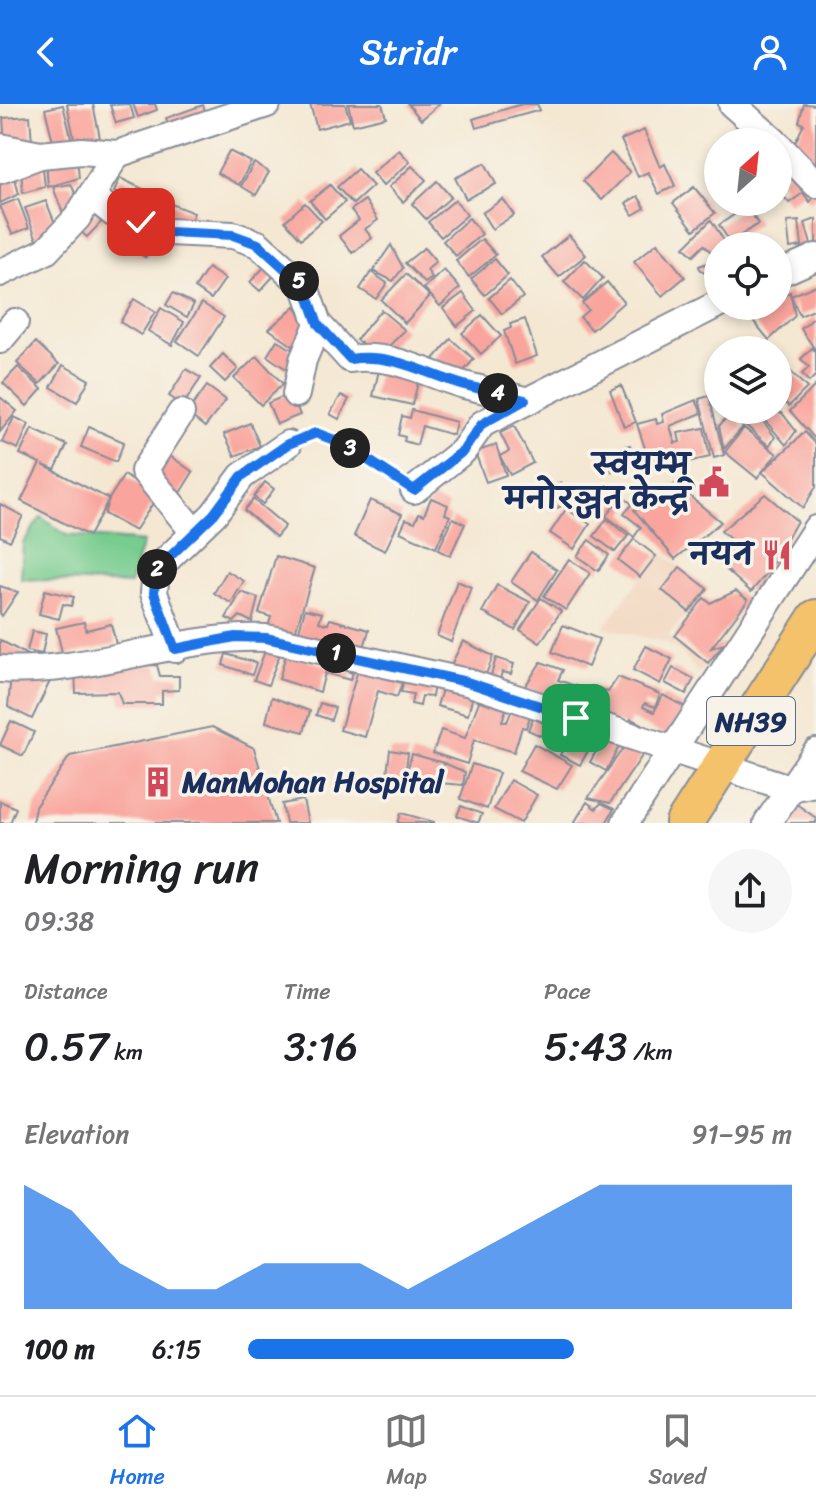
<!DOCTYPE html>
<meta charset="utf-8">
<style>
body{margin:0;font-family:Sriracha,"Playpen Sans Deva",sans-serif;background:#f6f6f6;color:#202124;height:100vh;display:flex;flex-direction:column;font-size:30px;white-space:nowrap}
*{box-sizing:border-box;margin:0}
p{font-size:26px;color:#757577}
.icon{flex:none;width:44px;height:44px;fill:none;stroke:currentColor;stroke-width:2;stroke-linecap:round;stroke-linejoin:round}
.map{position:relative;height:719px;overflow:hidden}
.side{display:flex;flex-direction:column;background:#fff;flex:1}
.side>*{flex:none}
.needle{width:52px;rotate:27deg}
.fabs{position:absolute;left:704px;top:24px;display:grid;gap:16px}
.fabs a{display:grid;place-items:center;width:88px;height:88px;border-radius:50%;background:#fff;box-shadow:0 4px 12px #0003;font-size:40px}
.pin{position:absolute;display:grid;place-items:center;width:68px;height:68px;color:#fff;margin:-34px;border-radius:16px;box-shadow:0 4px 12px #0006}
.km{position:absolute;width:40px;height:40px;margin:-20px;border-radius:50%;background:#222;color:#fff;font-size:22px;line-height:40px;text-align:center}
.round{display:grid;place-items:center;flex:none;width:84px;height:84px;border-radius:42px;background:#f6f6f6}
.overview{display:flex;align-items:center;justify-content:space-between;height:136px;padding:0 24px}
h1{font-size:44px;font-weight:600;line-height:60px}
.stats{display:grid;grid-template-columns:repeat(3,1fr);gap:12px;height:136px;padding:8px 24px}
.stats div{display:grid;align-content:center}
.stats b{font-size:40px;font-weight:600}
.stats small{font-size:22px;font-weight:400}
.stats p{font-size:22px}
.chart{height:224px;padding:16px 24px}
.chart p{display:flex;justify-content:space-between}
.chart svg{width:100%;height:144px;margin-top:8px;fill:#1a73e8;opacity:.7}
ul{padding:0 24px;list-style:none;font-size:26px}
li{display:grid;grid-template-columns:128px 96px 1fr;align-items:center;height:60px}
li i{height:20px;border-radius:10px;background:#1a73e8}
header{display:flex;justify-content:space-between;align-items:center;height:104px;padding:0 24px;background:#1a73e8;color:#fff;font-size:36px;font-weight:600}
.menu{display:flex;justify-content:space-around;align-items:center;height:112px;border-top:2px solid #e0e0e0;background:#fff;font-size:22px;color:#757577}
.menu a{display:grid;justify-items:center;gap:4px}
.menu .on{color:#1a73e8}
.map>svg:first-child{display:block}
.built{fill:#f2d5be}
.green{fill:#77cc8f;stroke:#497e76;stroke-width:2}
.building{fill:#f9a49c}
.lines{fill:none;stroke-linecap:round;stroke-linejoin:round}
.minor-casing{stroke:#888c98;stroke-width:30}
.highway-casing{stroke:#888c98;stroke-width:40}
.path{stroke:#888c98;stroke-width:3;stroke-dasharray:2 6;stroke-linecap:butt}
.minor{stroke:#fff;stroke-width:26}
.highway{stroke:#f3c26a;stroke-width:36}
.route-casing{stroke:#fff;stroke-width:16}
.route{stroke:#1a73e8;stroke-width:10}
.labels{text-anchor:middle;dominant-baseline:central;stroke-width:7;stroke-linejoin:round;paint-order:stroke}
.shield{fill:#f7f3e8;stroke:#5d6a87;stroke-width:2}
.shield-label{font-size:28px;font-weight:bold;fill:#1b2f5e}
.poi-label{font-size:30px;font-weight:bold;fill:#1b2f5e;stroke:#f7f3e8;text-anchor:end}
</style>
<header><svg class="icon" aria-label="back" viewBox="0 0 24 24"><path d="M15 5l-7 7 7 7"/></svg>Stridr<svg class="icon" aria-label="person" viewBox="0 0 24 24"><circle cx="12" cy="8" r="4"/><path d="M4 21q1-7 8-7t8 7"/></svg></header>
<div class="map">
<svg width="816" height="719" viewBox="0 0 816 719">
<rect width="100%" height="100%" fill="#f7f3e8"/>
<filter id="ink" filterUnits="userSpaceOnUse"><feTurbulence type="fractalNoise" baseFrequency=".0125" numOctaves="2"/><feDisplacementMap in="SourceGraphic" scale="16" xChannelSelector="R" yChannelSelector="G"/><feConvolveMatrix kernelMatrix="1 2 1 2 8 2 1 2 1" color-interpolation-filters="sRGB"/></filter>
<filter id="wash" filterUnits="userSpaceOnUse"><feTurbulence type="fractalNoise" baseFrequency=".006" numOctaves="4" result="noise"/><feDisplacementMap in="SourceGraphic" scale="32" xChannelSelector="R" yChannelSelector="G"/><feGaussianBlur stdDeviation="1.8" result="paint"/><feColorMatrix in="noise" values="0 0 0 0 0 0 0 0 0 0 0 0 0 0 0 0 0 1.4 0 .05"/><feComposite in="paint" operator="in"/></filter>
<g filter="url(#wash)">
<rect width="100%" height="100%" fill="#f4e8d3"/>
<path class="built" d="M 660,448 L 680,463 L 673,472 L 700,494 L 668,532 L 707,561 L 697,570 L 684,550 L 666,539 L 604,523 Z"/>
<path class="green" d="M 41,413 L 66,431 L 143,438 L 130,480 L 21,475 L 23,439 Z"/>
<g id="blocks">
<g class="building">
<path d="M 67,0 L 93,0 L 100,34 L 75,39 Z"/>
<path d="M 130,0 L 134,14 L 116,19 L 110,1 Z"/>
<path d="M 133,0 L 155,0 L 157,6 L 138,13 Z"/>
<path d="M 310,0 L 345,0 L 350,16 L 317,25 Z"/>
<path d="M 348,0 L 382,0 L 386,13 L 353,21 Z"/>
<path d="M 408,0 L 439,0 L 421,16 Z"/>
<path d="M 522,0 L 537,0 L 540,6 L 476,24 L 473,15 Z"/>
<path d="M 804,0 L 816,1 L 816,61 L 792,45 L 804,20 L 799,18 Z"/>
<path d="M 63,1 L 73,41 L 55,46 L 45,5 Z"/>
<path d="M 203,1 L 208,16 L 171,29 L 166,14 Z"/>
<path d="M 30,12 L 32,39 L 5,41 L 3,14 Z"/>
<path d="M 644,26 L 660,63 L 665,60 L 675,82 L 659,90 L 648,68 L 638,73 L 621,36 Z"/>
<path d="M 399,46 L 410,58 L 383,82 L 372,69 Z"/>
<path d="M 229,47 L 251,58 L 239,81 L 217,69 Z"/>
<path d="M 611,49 L 630,68 L 602,96 L 583,77 Z"/>
<path d="M 77,55 L 79,74 L 48,83 L 46,56 Z"/>
<path d="M 42,57 L 45,83 L 23,89 L 21,66 Z"/>
<path d="M 254,59 L 269,68 L 256,91 L 241,82 Z"/>
<path d="M 485,59 L 496,80 L 466,95 L 455,74 Z"/>
<path d="M 412,62 L 426,76 L 403,98 L 389,83 Z"/>
<path d="M 795,63 L 816,91 L 810,98 L 803,89 L 789,99 L 779,87 L 785,82 L 780,75 Z"/>
<path d="M 357,65 L 373,82 L 353,100 L 337,83 Z"/>
<path d="M 14,71 L 19,90 L 0,99 L 0,76 Z"/>
<path d="M 120,74 L 147,87 L 140,101 L 114,88 Z"/>
<path d="M 437,77 L 451,93 L 426,115 L 412,100 Z"/>
<path d="M 71,80 L 81,103 L 65,115 L 53,83 Z"/>
<path d="M 330,81 L 345,98 L 325,115 L 310,97 Z"/>
<path d="M 694,83 L 715,109 L 694,126 L 673,99 Z"/>
<path d="M 638,92 L 645,104 L 633,111 L 626,99 Z"/>
<path d="M 156,94 L 194,109 L 189,122 L 151,107 Z"/>
<path d="M 18,95 L 29,124 L 12,130 L 0,102 Z"/>
<path d="M 503,95 L 514,111 L 492,125 L 482,109 Z"/>
<path d="M 365,96 L 378,116 L 365,125 L 372,134 L 353,149 L 339,132 L 359,116 L 351,106 Z"/>
<path d="M 455,96 L 467,111 L 441,133 L 428,118 Z"/>
<path d="M 46,97 L 59,129 L 37,136 L 25,104 Z"/>
<path d="M 305,99 L 322,117 L 301,135 L 285,117 Z"/>
<path d="M 747,102 L 758,120 L 730,138 L 719,121 Z"/>
<path d="M 98,106 L 106,113 L 87,133 L 79,126 Z"/>
<path d="M 469,114 L 482,130 L 456,152 L 443,137 Z"/>
<path d="M 816,115 L 816,142 L 812,144 L 805,119 Z"/>
<path d="M 711,116 L 725,138 L 713,150 L 704,141 L 693,152 L 684,143 Z"/>
<path d="M 799,117 L 802,142 L 790,144 L 787,118 Z"/>
<path d="M 145,128 L 157,138 L 145,153 L 133,144 Z"/>
<path d="M 569,131 L 586,151 L 559,173 L 542,153 Z"/>
<path d="M 482,135 L 496,151 L 469,173 L 456,157 Z"/>
<path d="M 657,139 L 685,173 L 662,192 L 634,158 Z"/>
<path d="M 391,141 L 403,164 L 393,177 L 373,167 Z"/>
<path d="M 424,144 L 436,158 L 427,166 L 432,174 L 425,179 L 405,159 Z"/>
<path d="M 495,155 L 508,171 L 485,191 L 471,175 Z"/>
<path d="M 718,155 L 718,177 L 700,166 L 699,162 Z"/>
<path d="M 585,156 L 603,174 L 583,196 L 564,178 Z"/>
<path d="M 270,157 L 279,166 L 260,187 L 250,178 Z"/>
<path d="M 208,164 L 225,175 L 211,195 L 195,184 Z"/>
<path d="M 444,166 L 460,184 L 440,202 L 424,184 Z"/>
<path d="M 371,168 L 387,179 L 376,195 L 360,185 Z"/>
<path d="M 406,170 L 430,192 L 405,219 L 381,196 Z"/>
<path d="M 510,176 L 523,193 L 502,210 L 489,194 Z"/>
<path d="M 607,178 L 624,198 L 592,226 L 580,213 L 588,206 L 582,199 Z"/>
<path d="M 816,181 L 816,205 L 800,212 L 791,192 Z"/>
<path d="M 790,188 L 795,212 L 769,236 L 751,214 L 769,202 L 778,202 L 778,196 Z"/>
<path d="M 173,189 L 194,200 L 187,213 L 166,201 Z"/>
<path d="M 463,189 L 476,207 L 457,222 L 443,204 Z"/>
<path d="M 134,195 L 155,208 L 141,231 L 120,218 Z"/>
<path d="M 202,199 L 224,213 L 199,252 L 177,237 Z"/>
<path d="M 295,202 L 311,225 L 294,243 L 269,225 Z"/>
<path d="M 161,204 L 184,218 L 172,241 L 148,227 Z"/>
<path d="M 381,206 L 405,226 L 381,250 L 356,236 Z"/>
<path d="M 482,211 L 501,232 L 481,250 L 462,229 Z"/>
<path d="M 816,212 L 816,247 L 801,225 Z"/>
<path d="M 525,215 L 537,252 L 515,260 L 504,227 L 511,224 L 510,220 Z"/>
<path d="M 451,235 L 474,255 L 457,275 L 434,255 Z"/>
<path d="M 277,236 L 299,250 L 288,266 L 267,252 Z"/>
<path d="M 36,238 L 59,260 L 40,280 L 17,259 Z"/>
<path d="M 812,244 L 816,248 L 816,271 L 809,278 L 802,270 L 809,263 L 801,255 Z"/>
<path d="M 223,250 L 238,265 L 225,278 L 210,264 Z"/>
<path d="M 257,252 L 283,280 L 261,301 L 234,274 Z"/>
<path d="M 63,261 L 89,276 L 77,298 L 51,283 Z"/>
<path d="M 380,262 L 420,272 L 412,301 L 373,292 Z"/>
<path d="M 18,263 L 42,285 L 27,302 L 3,279 Z"/>
<path d="M 186,265 L 201,274 L 183,301 L 169,292 Z"/>
<path d="M 788,265 L 807,284 L 789,302 L 778,292 L 778,275 Z"/>
<path d="M 621,281 L 636,318 L 624,323 L 610,286 Z"/>
<path d="M 816,281 L 816,336 L 790,307 Z"/>
<path d="M 207,282 L 226,296 L 205,323 L 187,309 Z"/>
<path d="M 291,289 L 300,311 L 277,320 L 268,299 Z"/>
<path d="M 341,291 L 349,295 L 339,315 L 330,310 Z"/>
<path d="M 709,292 L 724,351 L 714,354 L 699,295 Z"/>
<path d="M 0,293 L 17,307 L 0,328 Z"/>
<path d="M 696,296 L 702,309 L 670,322 L 675,339 L 680,338 L 678,329 L 704,324 L 710,353 L 652,366 L 637,320 L 656,315 L 657,320 L 664,318 L 662,310 Z"/>
<path d="M 412,306 L 456,318 L 453,331 L 422,322 L 417,341 L 404,337 L 405,333 L 398,331 L 402,312 L 410,314 Z"/>
<path d="M 733,306 L 743,306 L 739,314 L 743,323 L 724,345 L 719,322 Z"/>
<path d="M 747,306 L 755,307 L 775,333 L 769,342 L 740,316 Z"/>
<path d="M 756,306 L 782,309 L 796,327 L 786,341 Z"/>
<path d="M 14,313 L 29,320 L 18,345 L 2,338 Z"/>
<path d="M 250,319 L 260,342 L 235,352 L 224,330 Z"/>
<path d="M 514,322 L 533,359 L 510,371 L 500,352 L 509,347 L 500,329 Z"/>
<path d="M 89,323 L 124,338 L 116,358 L 81,343 Z"/>
<path d="M 744,324 L 777,350 L 757,374 L 725,348 Z"/>
<path d="M 32,325 L 67,341 L 55,366 L 43,361 L 109,395 L 89,432 L 21,397 L 40,359 L 20,350 Z"/>
<path d="M 805,328 L 816,340 L 816,383 L 803,404 L 762,368 Z"/>
<path d="M 496,341 L 506,371 L 486,378 L 475,348 Z"/>
<path d="M 630,341 L 635,361 L 612,367 L 606,347 Z"/>
<path d="M 166,349 L 193,368 L 178,392 L 152,370 Z"/>
<path d="M 124,371 L 157,393 L 135,427 L 104,410 L 109,395 Z"/>
<path d="M 265,378 L 274,385 L 263,400 L 254,393 Z"/>
<path d="M 561,378 L 571,397 L 551,407 L 541,388 Z"/>
<path d="M 675,380 L 721,418 L 675,455 L 634,406 Z"/>
<path d="M 765,390 L 797,417 L 768,468 L 751,488 L 720,460 L 737,441 L 721,427 Z"/>
<path d="M 622,392 L 632,400 L 624,410 L 641,423 L 634,433 L 606,412 Z"/>
<path d="M 431,394 L 448,401 L 445,410 L 450,412 L 436,444 L 400,428 L 406,415 L 415,418 L 419,409 L 424,411 Z"/>
<path d="M 253,395 L 285,422 L 276,433 L 244,406 Z"/>
<path d="M 370,396 L 402,410 L 385,447 L 354,432 Z"/>
<path d="M 0,400 L 23,412 L 10,437 L 0,432 Z"/>
<path d="M 566,405 L 590,420 L 574,445 L 550,429 Z"/>
<path d="M 453,414 L 465,420 L 450,452 L 438,446 Z"/>
<path d="M 607,415 L 628,432 L 615,448 L 594,432 Z"/>
<path d="M 634,435 L 656,452 L 640,473 L 618,456 Z"/>
<path d="M 589,436 L 609,451 L 598,467 L 577,452 Z"/>
<path d="M 531,448 L 557,466 L 538,496 L 511,478 Z"/>
<path d="M 276,452 L 315,464 L 293,535 L 267,527 L 271,513 L 259,509 Z"/>
<path d="M 569,455 L 590,469 L 566,506 L 544,492 Z"/>
<path d="M 680,463 L 708,485 L 689,508 L 662,486 Z"/>
<path d="M 227,467 L 244,477 L 231,499 L 214,489 Z"/>
<path d="M 457,477 L 471,483 L 451,538 L 437,532 Z"/>
<path d="M 497,481 L 530,498 L 515,526 L 482,508 Z"/>
<path d="M 0,482 L 18,488 L 2,512 L 0,509 Z"/>
<path d="M 45,486 L 74,493 L 71,502 L 63,500 L 59,515 L 39,510 Z"/>
<path d="M 736,487 L 748,496 L 711,544 L 724,540 L 708,559 L 675,532 L 704,494 L 710,499 Z"/>
<path d="M 241,488 L 258,494 L 252,518 L 240,512 L 234,518 L 226,514 Z"/>
<path d="M 541,494 L 561,507 L 540,539 L 520,526 Z"/>
<path d="M 305,505 L 322,509 L 319,518 L 328,520 L 330,515 L 369,526 L 362,551 L 297,534 Z"/>
<path d="M 84,518 L 86,526 L 111,520 L 116,540 L 63,552 L 56,524 Z"/>
<path d="M 563,521 L 599,535 L 588,563 L 552,548 Z"/>
<path d="M 32,527 L 46,530 L 42,550 L 27,547 Z"/>
<path d="M 0,536 L 38,557 L 0,559 Z"/>
<path d="M 463,537 L 493,552 L 483,578 L 449,565 Z"/>
<path d="M 267,542 L 281,547 L 268,581 L 254,576 Z"/>
<path d="M 646,542 L 672,555 L 660,580 L 633,566 Z"/>
<path d="M 226,550 L 256,559 L 252,571 L 223,561 Z"/>
<path d="M 286,550 L 353,569 L 350,576 L 325,569 L 320,588 L 279,575 Z"/>
<path d="M 496,554 L 514,560 L 511,570 L 502,568 L 499,578 L 490,575 Z"/>
<path d="M 541,558 L 563,566 L 558,576 L 590,587 L 592,582 L 608,588 L 618,573 L 660,590 L 655,603 L 645,599 L 643,603 L 654,608 L 663,591 L 685,603 L 668,633 L 631,615 L 628,623 L 524,584 Z"/>
<path d="M 157,561 L 160,572 L 179,572 L 179,586 L 162,587 L 162,600 L 122,600 L 118,588 L 76,589 L 75,564 Z"/>
<path d="M 673,564 L 694,575 L 686,590 L 665,579 Z"/>
<path d="M 358,566 L 402,579 L 397,593 L 378,587 L 365,633 L 340,626 Z"/>
<path d="M 11,571 L 51,575 L 32,615 L 8,603 Z"/>
<path d="M 404,574 L 434,581 L 432,593 L 422,592 L 420,602 L 411,600 L 413,590 L 401,588 Z"/>
<path d="M 443,582 L 473,591 L 468,611 L 437,602 Z"/>
<path d="M 272,593 L 310,607 L 304,628 L 266,618 Z"/>
<path d="M 480,595 L 507,603 L 502,617 L 507,618 L 513,603 L 531,610 L 526,624 L 522,623 L 514,648 L 474,636 L 467,660 L 433,649 L 441,626 L 465,634 Z"/>
<path d="M 320,599 L 335,604 L 331,616 L 316,611 Z"/>
<path d="M 533,614 L 546,620 L 541,632 L 528,626 Z"/>
<path d="M 11,617 L 34,628 L 23,652 L 0,641 Z"/>
<path d="M 212,623 L 254,644 L 276,719 L 32,719 L 35,703 L 70,652 Z"/>
<path d="M 604,633 L 620,641 L 606,667 L 590,658 Z"/>
<path d="M 568,634 L 589,645 L 580,661 L 560,651 Z"/>
<path d="M 534,640 L 572,661 L 557,685 L 519,667 Z"/>
<path d="M 624,643 L 644,649 L 610,699 L 588,694 Z"/>
<path d="M 390,646 L 408,649 L 404,680 L 386,677 Z"/>
<path d="M 412,650 L 444,659 L 465,668 L 463,681 L 440,679 L 444,659 L 439,673 L 429,682 L 419,677 L 407,667 Z"/>
<path d="M 472,660 L 499,669 L 487,705 L 460,695 Z"/>
<path d="M 510,676 L 537,691 L 521,719 L 494,705 Z"/>
<path d="M 303,696 L 308,719 L 286,719 L 282,700 Z"/>
<path d="M 0,697 L 16,704 L 10,719 L 0,719 Z"/>
<path d="M 587,698 L 596,705 L 601,699 L 614,705 L 606,719 L 574,719 Z"/>
<path d="M 795,699 L 816,714 L 816,719 L 781,719 Z"/>
<path d="M 461,702 L 482,710 L 478,719 L 457,712 Z"/>
<path d="M 401,709 L 434,718 L 434,719 L 398,719 Z"/>
</g>
</g>
</g>
<g filter="url(#ink)">
<use href="#blocks" fill-opacity="0" stroke="#888c98" stroke-width="2"/>
<g class="lines">
<g class="minor-casing">
<g id="minor">
<path d="M 732,0 L 775,38"/>
<path d="M 778,41 L 816,80"/>
<path d="M 0,43 L 40,51 L 82,47 L 117,50 L 267,0"/>
<path d="M 0,66 L 40,51"/>
<path d="M 92,92 L 113,109 L 168,128 L 233,131 L 258,140 L 305,183 L 318,220 L 350,255 C 391,248 426,270 464,281 C 484,286 505,291 525,296"/>
<path d="M 0,169 L 46,147 L 77,114 L 117,50"/>
<path d="M 778,170 L 816,153"/>
<path d="M 0,236 L 15,218"/>
<path d="M 296,290 L 303,256 L 318,220"/>
<path d="M 181,309 L 144,367 L 194,428"/>
<path d="M 414,386 L 463,347 L 482,320 L 718,200"/>
<path d="M 175,545 L 154,489 L 156,466 L 214,410 L 242,372 L 288,340"/>
<path d="M 0,565 C 90,571 177,530 266,534 L 467,578 L 789,684 L 816,679"/>
<path d="M 625,719 L 816,425"/>
<path d="M 767,719 L 816,648"/>
</g>
</g>
<g class="highway-casing">
<path id="highway" d="M 684,719 L 816,514"/>
</g>
<path class="path" d="M 306,333 L 316,329 L 342,339 L 397,375"/>
<use href="#minor" class="minor"/>
<use href="#highway" class="highway"/>
</g>
</g>
<g class="lines" filter="url(#ink)">
<g class="route-casing">
<path id="route" d="M 141,118 L 168,128 L 233,131 L 258,140 L 305,183 L 318,220 L 350,255 C 391,248 426,270 464,281 C 484,286 505,291 525,296 L 482,320 L 463,347 L 414,386 L 342,339 L 316,329 L 288,340 L 242,372 L 214,410 L 156,466 L 154,489 L 175,545 L 235,533 L 266,534 L 467,578 L 576,614"/>
</g>
<use href="#route" class="route"/>
</g>
<defs>
<g id="civic-bare" transform="scale(2.4)"><path d="M-.6-6.5H3V-4.5H.6V-3L4-1V1h2V6H-6V1h2V-1L-.6-3ZM-1.2 2.5V6h2.4V2.5Z" fill="#d1495b" stroke="#f7f3e8" stroke-width="2.5" paint-order="stroke"/></g>
<g id="restaurant-bare" transform="scale(2.4)"><path d="M-5-6h1v4h1v-4h1v4h1v-4h1v5L-1.5 .5V6h-2V.5L-5-1ZM5-6V6H3V1.5H1.5Q1.5-4 5-6Z" fill="#d1495b" stroke="#f7f3e8" stroke-width="2.5" paint-order="stroke"/></g>
<g id="building-bare" transform="scale(2.4)"><path d="M-4-6H4V6H1V3H-1V6H-4ZM-2.5-4.3h1.7v1.8h-1.7ZM.8-4.3h1.7v1.8H.8ZM-2.5-1h1.7V.8h-1.7ZM.8-1h1.7V.8H.8Z" fill="#d1495b" stroke="#f7f3e8" stroke-width="2.5" paint-order="stroke"/></g>
</defs>
<g fill-rule="evenodd">
<use href="#civic-bare" x="714" y="378"/>
<use href="#restaurant-bare" x="777" y="451"/>
<use href="#building-bare" x="158" y="678"/>
</g>
<g class="labels">
<rect class="shield" x="707" y="593" width="88" height="48" rx="6"/>
<g class="shield-label">
<text x="751" y="617">NH39</text>
</g>
<g class="poi-label">
<text x="690" y="361">स्वयम्भू<tspan x="690" dy="34">मनोरञ्जन केन्द्र</tspan></text>
<text x="753" y="451">नयन</text>
<text x="182" y="678" text-anchor="start">ManMohan Hospital</text>
</g>
</g>
</svg>
<div class="fabs">
<a><svg class="needle" viewBox="-14 -14 28 28"><path d="M0-13l5 13h-10z" fill="#e53935"/><path d="M0 13l5-13h-10z" fill="#757577"/></svg></a>
<a><svg class="icon" aria-label="locate" viewBox="0 0 24 24"><circle cx="12" cy="12" r="6"/><path d="M12 2v4M12 18v4M2 12h4M18 12h4"/></svg></a>
<a><svg class="icon" aria-label="layers" viewBox="0 0 24 24"><path d="M12 4l9 5-9 5-9-5zM3 14l9 5 9-5"/></svg></a>
</div>
<div class="pin" style="left:576px;top:614px;background:#1e9e55"><svg class="icon" aria-label="arrive" viewBox="0 0 24 24"><path d="M6 21V4h12l-3 4 3 4H6"/></svg></div>
<div class="pin" style="left:141px;top:118px;background:#d93025"><svg class="icon" aria-label="check" viewBox="0 0 24 24"><path d="M5 12l5 5 9-10"/></svg></div>
<b class="km" style="left:336px;top:549px">1</b>
<b class="km" style="left:157px;top:465px">2</b>
<b class="km" style="left:350px;top:344px">3</b>
<b class="km" style="left:498px;top:289px">4</b>
<b class="km" style="left:299px;top:177px">5</b>
</div>
<section class="side">
<div class="overview"><div><h1>Morning run</h1><p>09:38</p></div><a class="round"><svg class="icon" aria-label="share" viewBox="0 0 24 24"><path d="M12 15V3M7 8l5-5 5 5M5 13v7h14v-7"/></svg></a></div>
<div class="stats">
<div><p>Distance</p><b>0.57<small> km</small></b></div>
<div><p>Time</p><b>3:16</b></div>
<div><p>Pace</p><b>5:43<small> /km</small></b></div>
</div>
<div class="chart"><p><span>Elevation</span>91–95 m</p>
<svg viewBox="0 0 160 44" preserveAspectRatio="none"><path d="M0 44V6L10 14L20 30L30 38L40 38L50 30L60 30L70 30L80 38L90 30L100 22L110 14L120 6L130 6L140 6L150 6L160 6V44z"/></svg>
</div>
<ul>
<li><b>100 m</b>6:15<i style="width:60%"></i></li>
</ul>
</section>
<nav class="menu">
<a class="on"><svg class="icon" aria-label="home" viewBox="0 0 24 24"><path d="M3 11l9-7 9 7M6 9v11h12V9"/></svg>Home</a>
<a><svg class="icon" aria-label="map" viewBox="0 0 24 24"><path d="M3 6l6-2 6 2 6-2v14l-6 2-6-2-6 2zM9 4v14M15 6v14"/></svg>Map</a>
<a><svg class="icon" aria-label="saved" viewBox="0 0 24 24"><path d="M7 4h10v16l-5-4-5 4z"/></svg>Saved</a>
</nav>
